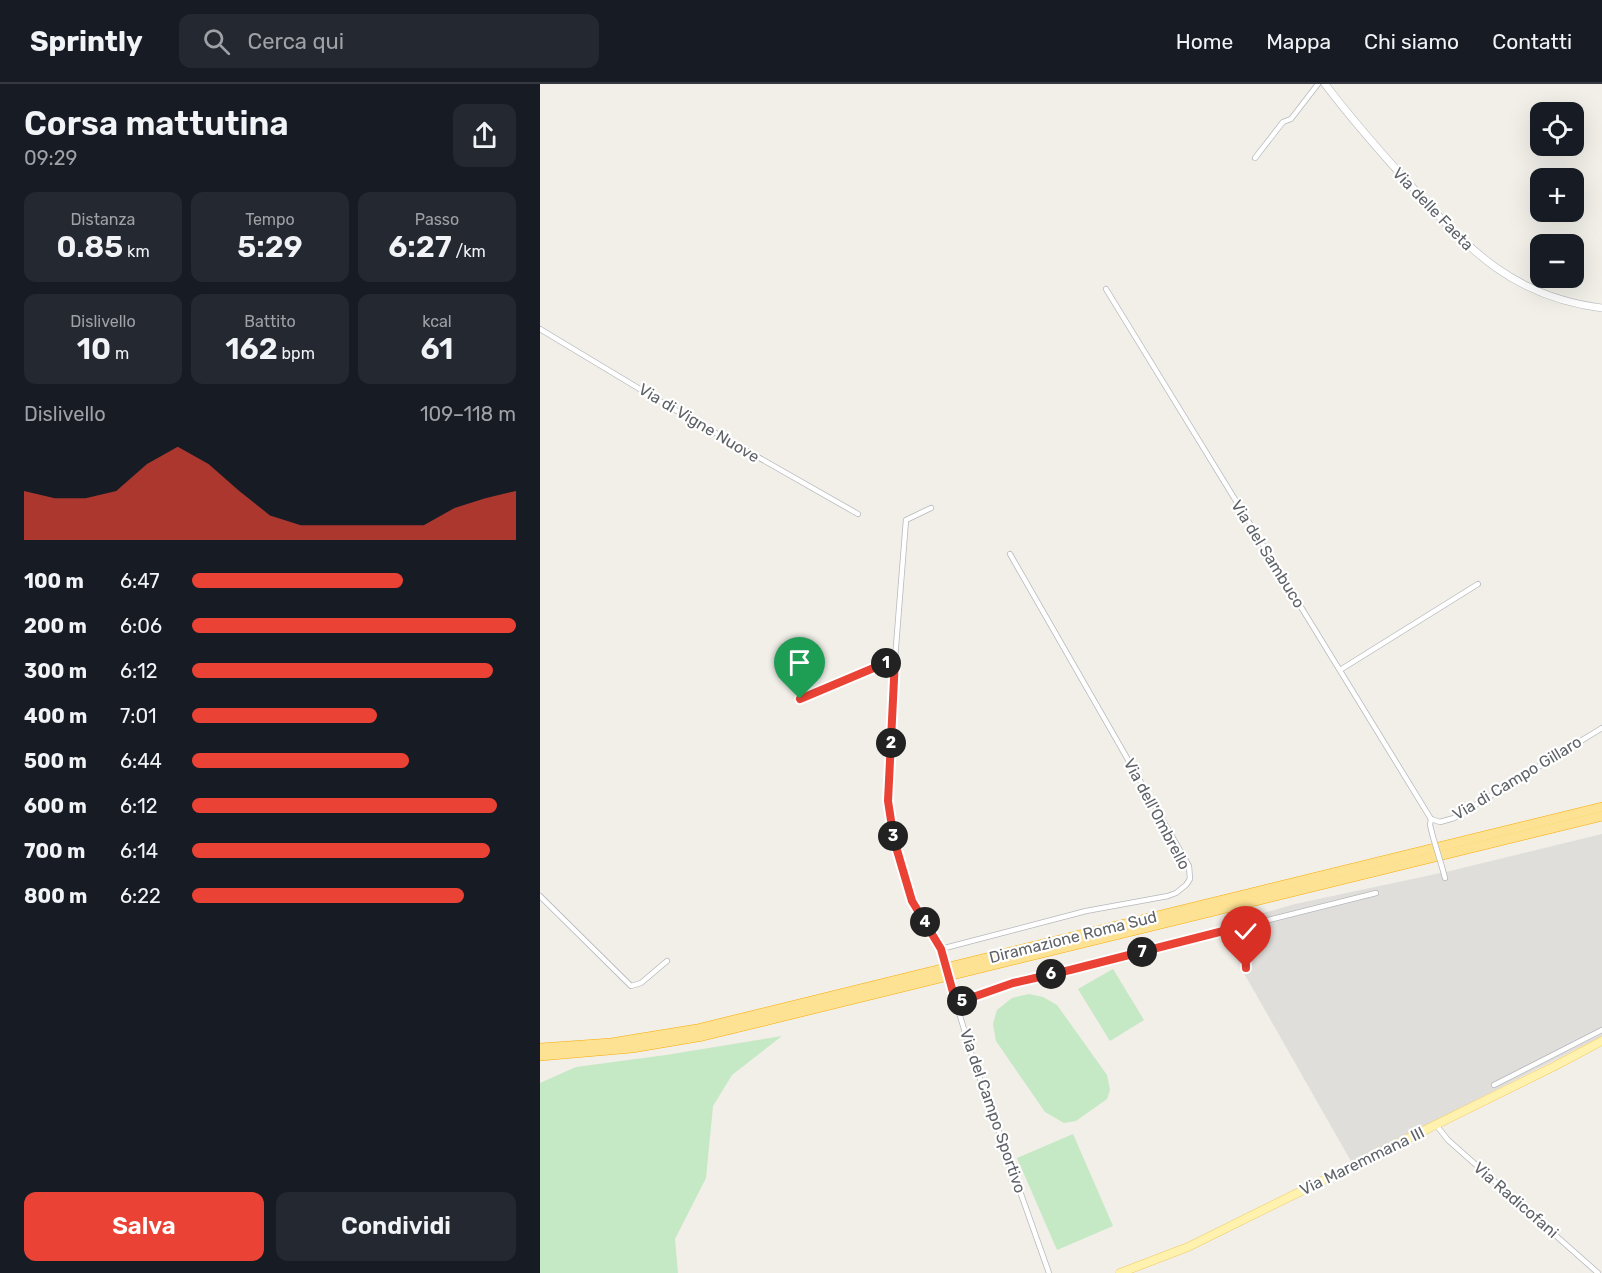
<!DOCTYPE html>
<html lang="it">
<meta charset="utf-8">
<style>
body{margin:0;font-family:Rubik,sans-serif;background:#242831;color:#f1f3f6;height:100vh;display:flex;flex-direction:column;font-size:22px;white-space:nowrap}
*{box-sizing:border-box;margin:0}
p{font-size:20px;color:#9ea1a6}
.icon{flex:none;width:33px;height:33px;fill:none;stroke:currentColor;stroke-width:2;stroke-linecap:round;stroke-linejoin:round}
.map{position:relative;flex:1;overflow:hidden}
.sheet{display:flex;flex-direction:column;background:#171b24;width:540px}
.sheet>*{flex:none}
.controls{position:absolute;left:990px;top:18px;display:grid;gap:12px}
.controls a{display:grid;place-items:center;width:54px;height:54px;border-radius:12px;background:#171b24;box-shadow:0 6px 24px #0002;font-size:30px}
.pin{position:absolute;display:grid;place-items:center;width:51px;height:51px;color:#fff;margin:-62px -26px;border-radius:50% 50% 50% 0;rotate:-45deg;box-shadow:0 0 6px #0007}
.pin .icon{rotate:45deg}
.km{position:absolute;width:30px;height:30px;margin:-15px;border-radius:50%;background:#222;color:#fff;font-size:16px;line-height:30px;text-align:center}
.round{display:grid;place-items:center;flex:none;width:63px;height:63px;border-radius:12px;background:#242831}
.summary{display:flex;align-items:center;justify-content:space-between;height:102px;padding:0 24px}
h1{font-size:33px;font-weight:600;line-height:45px}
.metrics{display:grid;grid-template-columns:repeat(3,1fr);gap:9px;height:102px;padding:6px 24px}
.metrics div{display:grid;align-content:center;border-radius:12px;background:#242831;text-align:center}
.metrics b{font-size:30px;font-weight:600}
.metrics small{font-size:16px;font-weight:400}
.metrics p{font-size:16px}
.chart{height:168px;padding:12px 24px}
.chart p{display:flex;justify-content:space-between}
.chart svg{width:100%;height:108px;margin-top:6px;fill:#ea4335;opacity:.7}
.button{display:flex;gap:12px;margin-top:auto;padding:12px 24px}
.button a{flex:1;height:69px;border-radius:12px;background:#ea4335;color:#fff;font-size:24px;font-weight:600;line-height:69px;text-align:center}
.button a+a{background:#242831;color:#f1f3f6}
ul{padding:0 24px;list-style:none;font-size:20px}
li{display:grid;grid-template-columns:96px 72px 1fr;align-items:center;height:45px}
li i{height:15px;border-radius:8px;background:#ea4335}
header{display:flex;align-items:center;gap:36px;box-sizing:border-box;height:84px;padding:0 30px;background:#171b24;border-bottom:2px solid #363941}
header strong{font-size:28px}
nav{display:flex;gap:33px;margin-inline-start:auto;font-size:21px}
.search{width:420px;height:54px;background:#242831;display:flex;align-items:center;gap:15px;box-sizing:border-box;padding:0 21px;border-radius:12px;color:#9ea1a6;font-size:22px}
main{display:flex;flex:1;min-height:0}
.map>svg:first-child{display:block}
.industrial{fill:#e0deda}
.green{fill:#c5e8c5}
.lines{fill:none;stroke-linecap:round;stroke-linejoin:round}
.street-casing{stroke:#b5b8bc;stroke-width:6}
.secondary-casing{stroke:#b6babf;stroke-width:8}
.primary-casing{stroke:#f2c960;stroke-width:9}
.highway-casing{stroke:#f9ab00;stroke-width:10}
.street{stroke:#fff;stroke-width:4.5}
.secondary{stroke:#fff;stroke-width:7}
.primary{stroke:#fff2af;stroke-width:8}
.highway{stroke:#fde293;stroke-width:9}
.street-bridge-casing{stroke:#b5b8bc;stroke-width:6;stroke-linecap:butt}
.street-bridge{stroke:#fff;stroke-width:4.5}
.route-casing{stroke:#fff;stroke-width:12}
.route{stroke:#ea4335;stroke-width:8}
.labels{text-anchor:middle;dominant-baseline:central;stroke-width:4.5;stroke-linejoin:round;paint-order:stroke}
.street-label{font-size:16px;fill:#5f6368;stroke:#fff}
</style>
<header>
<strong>Sprintly</strong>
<div class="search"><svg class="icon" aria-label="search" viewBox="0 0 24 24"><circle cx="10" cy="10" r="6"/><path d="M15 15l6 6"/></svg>Cerca qui</div>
<nav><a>Home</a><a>Mappa</a><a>Chi siamo</a><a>Contatti</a></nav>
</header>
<main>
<section class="sheet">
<div class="summary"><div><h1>Corsa mattutina</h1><p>09:29</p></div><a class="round"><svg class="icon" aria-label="share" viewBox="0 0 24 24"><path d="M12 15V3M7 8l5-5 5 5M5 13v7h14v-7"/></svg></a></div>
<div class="metrics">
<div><p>Distanza</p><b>0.85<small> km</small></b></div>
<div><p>Tempo</p><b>5:29</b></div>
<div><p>Passo</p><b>6:27<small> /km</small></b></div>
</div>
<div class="metrics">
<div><p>Dislivello</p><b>10<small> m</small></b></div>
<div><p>Battito</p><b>162<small> bpm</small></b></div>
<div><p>kcal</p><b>61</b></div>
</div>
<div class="chart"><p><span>Dislivello</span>109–118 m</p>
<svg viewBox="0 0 160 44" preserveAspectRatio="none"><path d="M0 44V24L10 27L20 27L30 24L40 13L50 6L60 13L70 24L80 34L90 38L100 38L110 38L120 38L130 38L140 31L150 27L160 24V44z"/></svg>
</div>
<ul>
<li><b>100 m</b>6:47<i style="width:65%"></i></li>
<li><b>200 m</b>6:06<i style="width:100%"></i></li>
<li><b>300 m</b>6:12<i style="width:93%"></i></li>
<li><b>400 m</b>7:01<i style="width:57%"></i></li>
<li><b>500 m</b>6:44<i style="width:67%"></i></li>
<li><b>600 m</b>6:12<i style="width:94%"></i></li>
<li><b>700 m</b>6:14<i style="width:92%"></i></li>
<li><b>800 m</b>6:22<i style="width:84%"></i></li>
</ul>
<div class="button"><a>Salva</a><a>Condividi</a></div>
</section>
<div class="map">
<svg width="1062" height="1189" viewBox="0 0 1062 1189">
<rect width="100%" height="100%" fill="#f1efe8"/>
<path class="industrial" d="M 1062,750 L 1062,952 L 812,1079 L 701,884 L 702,863 L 700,852 L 692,838 L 755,820 L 910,787 Z"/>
<g class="green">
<path d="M 573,885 L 604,936 L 570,957 L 538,905 Z"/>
<path d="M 489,910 L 503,913 L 517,921 L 567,991 L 570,1006 L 567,1015 L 536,1037 L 524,1039 L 505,1028 L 456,957 L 453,940 L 457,926 L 472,914 Z"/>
<path d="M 242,952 L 192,991 L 173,1022 L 166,1094 L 135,1155 L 138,1189 L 0,1189 L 0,999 L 36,983 L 126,971 Z"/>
<path d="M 533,1050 L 573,1142 L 517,1166 L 477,1074 Z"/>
</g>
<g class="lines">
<g class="street-casing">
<g id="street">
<path d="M 715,74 L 743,38 L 751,35 L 778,0"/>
<path d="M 566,205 L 891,735"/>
<path d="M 0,245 L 123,319 L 318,430"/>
<path d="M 391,424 L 366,436 L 355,575 L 348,727 L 354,756 L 372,817 L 404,871"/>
<path d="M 800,586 L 938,500"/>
<path d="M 260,615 L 355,575"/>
<path d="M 891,735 L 900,738 L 914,734 L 1062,644"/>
<path d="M 891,735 L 890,741 L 893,753"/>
<path d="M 902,783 L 905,794"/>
<path d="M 0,812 L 91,902 L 101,899 L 127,877"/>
<path d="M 699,843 L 705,856 L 706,884"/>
<path d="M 401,865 L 546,827 L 628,812 L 636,809 L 646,801 L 650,795 L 649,782 L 470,470"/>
<path d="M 411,902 L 433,975 L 509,1189"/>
<path d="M 416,919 L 473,899 L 530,886 L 836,809"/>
<path d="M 954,1001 L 1062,946"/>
<path d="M 896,1041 L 908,1056 L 1058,1189"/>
</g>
</g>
<g class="secondary-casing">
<path id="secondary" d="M 785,0 C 813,37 843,71 874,105 C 930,167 974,213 1062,224"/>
</g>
<g class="primary-casing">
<path id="primary" d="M 580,1189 L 648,1163 L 1013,983 L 1062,957"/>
</g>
<g class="highway-casing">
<g id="highway">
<path d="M 0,964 L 71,959 L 157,945 L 1062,723"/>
<path d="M 0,972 L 92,964 L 163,952 L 1062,732"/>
</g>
</g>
<use href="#street" class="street"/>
<use href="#secondary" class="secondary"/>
<use href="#primary" class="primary"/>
<use href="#highway" class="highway"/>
<g class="street-bridge-casing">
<g id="street-bridge">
<path d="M 893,753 L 902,783"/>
<path d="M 404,871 L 411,902"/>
</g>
</g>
<use href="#street-bridge" class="street-bridge"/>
</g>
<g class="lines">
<g class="route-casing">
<path id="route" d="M 260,615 L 355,575 L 348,717 L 354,756 L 372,817 L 401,865 L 416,919 L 473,899 L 530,886 L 699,843 L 705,856 L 706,884"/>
</g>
<use href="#route" class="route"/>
</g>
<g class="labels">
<g class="street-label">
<text transform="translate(893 125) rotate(46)">Via delle Faeta</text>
<text transform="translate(159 339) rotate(31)">Via di Vigne Nuove</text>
<text transform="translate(728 470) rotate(58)">Via del Sambuco</text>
<text transform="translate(977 694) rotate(-31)">Via di Campo Gillaro</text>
<text transform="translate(617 730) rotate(62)">Via dell'Ombrello</text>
<text transform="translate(533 853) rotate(-14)">Diramazione Roma Sud</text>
<text transform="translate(453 1027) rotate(71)">Via del Campo Sportivo</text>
<text transform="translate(822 1077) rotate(-26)">Via Maremmana III</text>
<text transform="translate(976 1116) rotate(41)">Via Radicofani</text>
</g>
</g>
</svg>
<div class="controls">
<a><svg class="icon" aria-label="locate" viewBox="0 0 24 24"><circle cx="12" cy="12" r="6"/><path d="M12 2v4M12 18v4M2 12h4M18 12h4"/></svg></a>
<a>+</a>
<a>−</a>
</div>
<div class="pin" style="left:260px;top:615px;background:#1e9e55"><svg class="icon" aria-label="arrive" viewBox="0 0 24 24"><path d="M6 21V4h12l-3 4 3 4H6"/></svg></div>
<div class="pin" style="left:706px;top:884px;background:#d93025"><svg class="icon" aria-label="check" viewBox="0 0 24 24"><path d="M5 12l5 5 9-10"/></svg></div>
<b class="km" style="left:346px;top:579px">1</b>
<b class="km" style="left:351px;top:659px">2</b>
<b class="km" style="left:353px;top:752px">3</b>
<b class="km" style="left:385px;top:838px">4</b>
<b class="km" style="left:422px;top:917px">5</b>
<b class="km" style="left:511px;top:890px">6</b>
<b class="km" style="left:602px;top:868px">7</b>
</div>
</main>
